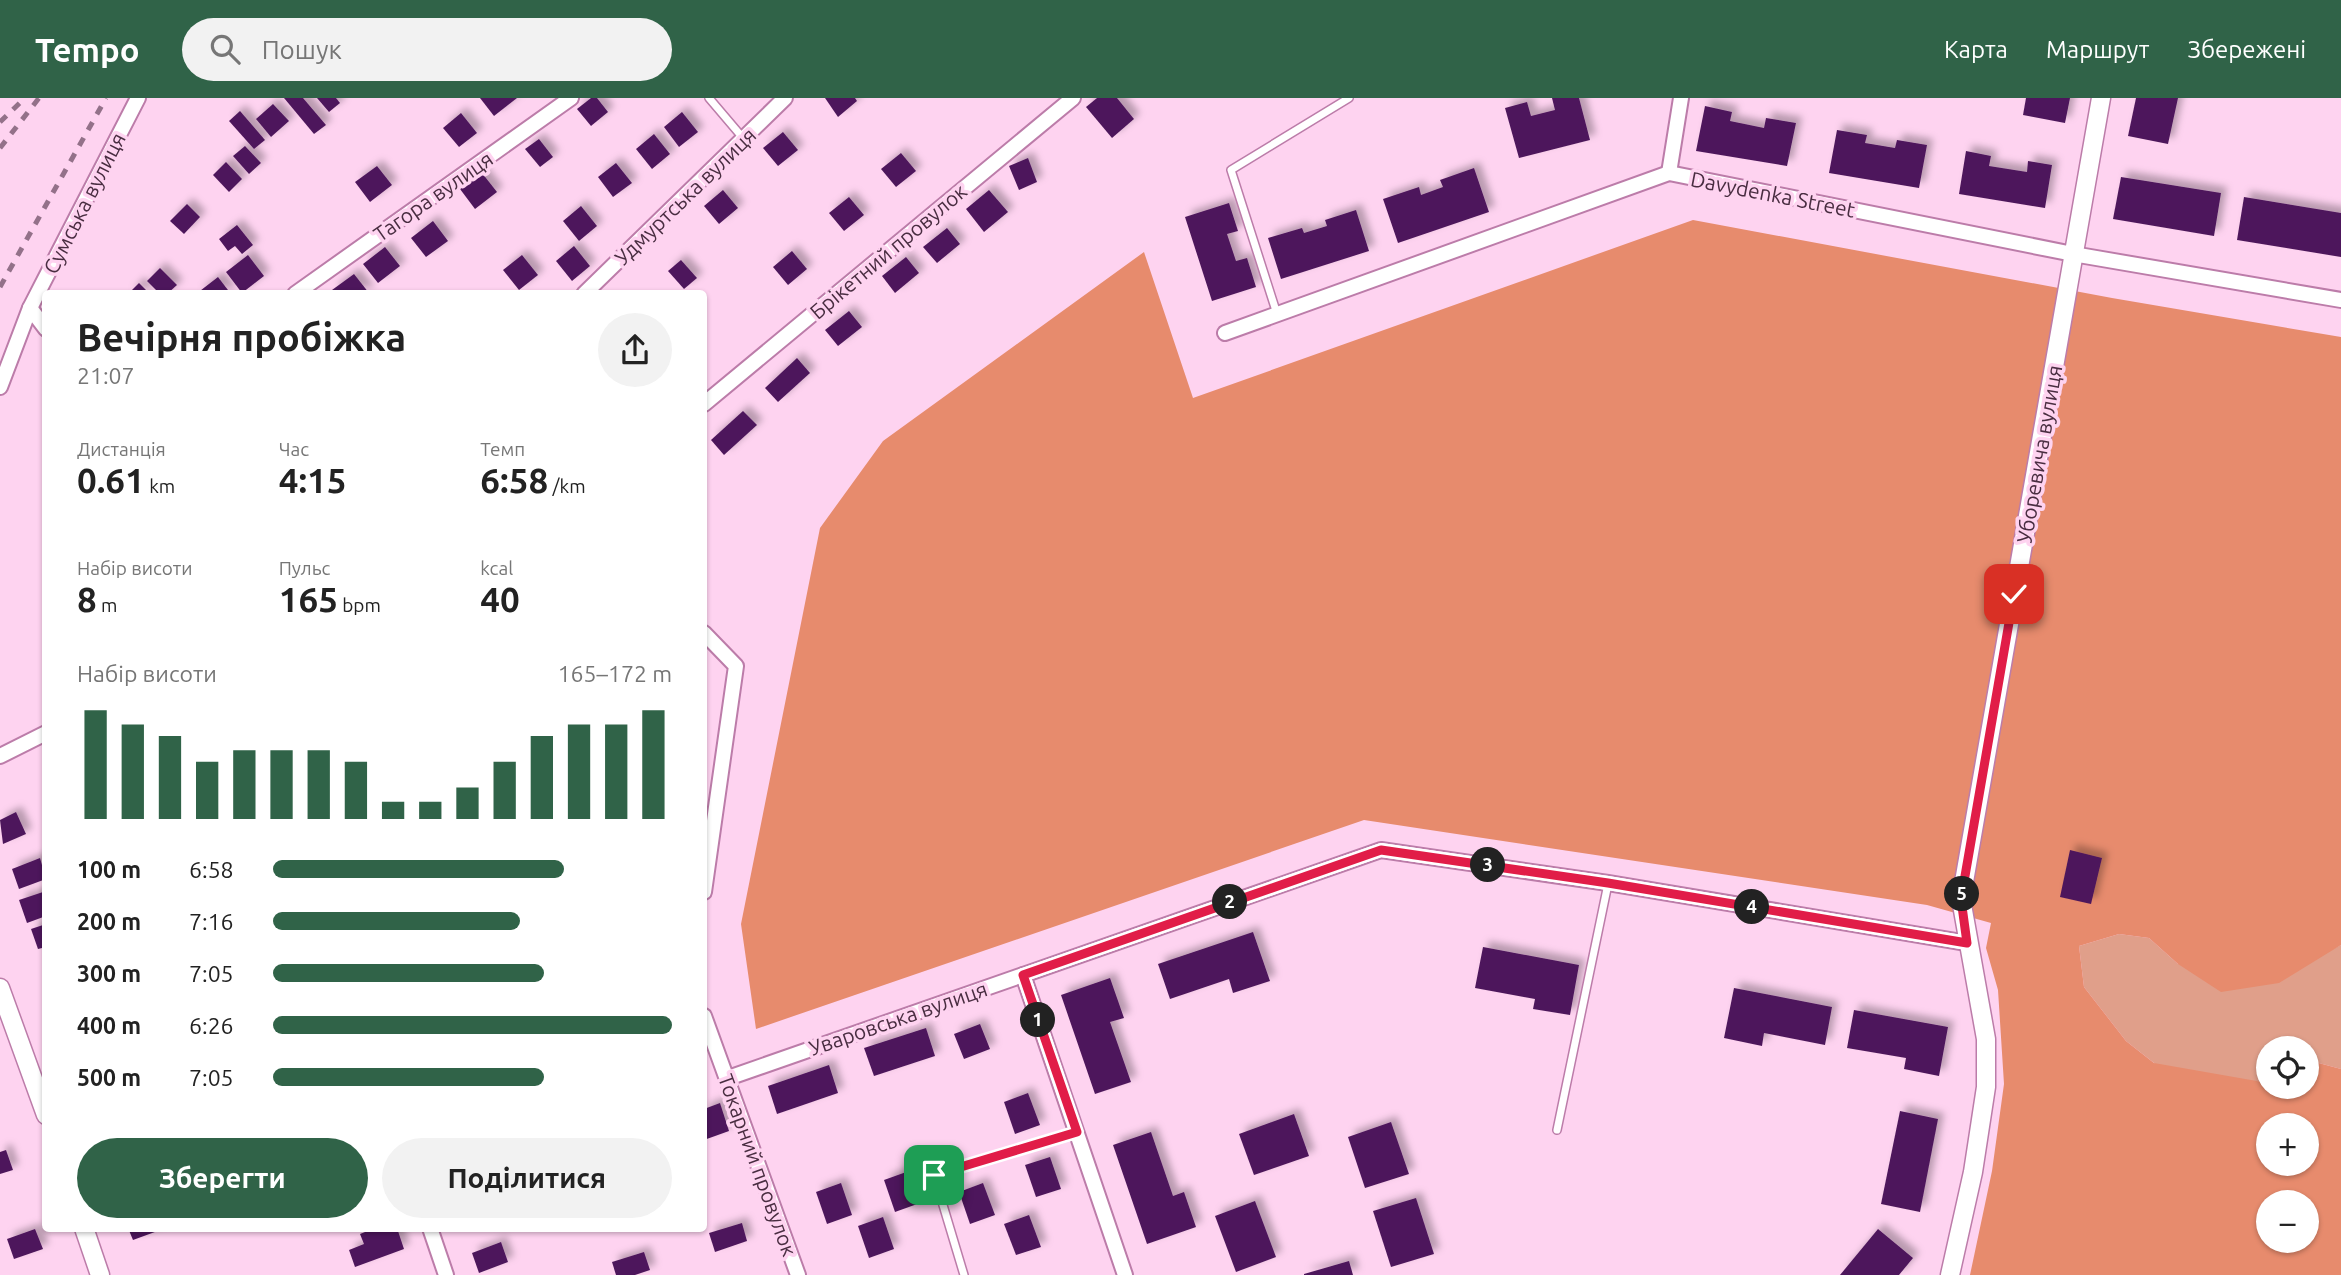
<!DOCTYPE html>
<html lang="uk">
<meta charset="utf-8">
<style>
body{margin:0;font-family:Ubuntu,sans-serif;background:#f2f2f2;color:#222;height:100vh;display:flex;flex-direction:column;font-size:26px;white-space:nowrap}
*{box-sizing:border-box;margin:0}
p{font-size:23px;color:#767676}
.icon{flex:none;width:38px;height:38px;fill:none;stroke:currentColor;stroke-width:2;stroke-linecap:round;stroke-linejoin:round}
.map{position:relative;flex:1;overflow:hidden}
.side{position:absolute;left:42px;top:192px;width:665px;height:942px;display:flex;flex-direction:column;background:#fff;border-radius:7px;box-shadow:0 2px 5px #0004}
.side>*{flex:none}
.buttons{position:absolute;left:2256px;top:938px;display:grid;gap:14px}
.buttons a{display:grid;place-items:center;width:63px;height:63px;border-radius:50%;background:#fff;box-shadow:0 2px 5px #0004;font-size:35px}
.pin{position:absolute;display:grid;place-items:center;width:60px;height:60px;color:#fff;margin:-30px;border-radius:14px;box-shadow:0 4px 10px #0006}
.km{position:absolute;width:35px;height:35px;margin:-18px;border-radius:50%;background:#222;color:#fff;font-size:19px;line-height:35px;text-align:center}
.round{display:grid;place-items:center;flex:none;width:74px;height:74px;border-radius:37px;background:#f2f2f2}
.overview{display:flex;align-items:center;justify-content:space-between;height:119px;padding:0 35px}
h1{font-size:38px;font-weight:700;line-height:52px}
.figures{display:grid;grid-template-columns:repeat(3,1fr);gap:10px;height:119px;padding:7px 35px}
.figures div{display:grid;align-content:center}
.figures b{font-size:35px;font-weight:700}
.figures small{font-size:19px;font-weight:400}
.figures p{font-size:19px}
.chart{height:196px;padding:14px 35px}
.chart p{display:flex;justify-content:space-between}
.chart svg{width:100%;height:126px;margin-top:7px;stroke:#306348;stroke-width:6}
.action{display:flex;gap:14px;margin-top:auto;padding:14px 35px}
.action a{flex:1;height:80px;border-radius:42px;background:#306348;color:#fff;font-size:28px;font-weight:700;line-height:80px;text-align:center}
.action a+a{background:#f2f2f2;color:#222}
ul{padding:0 35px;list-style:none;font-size:23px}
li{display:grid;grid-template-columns:112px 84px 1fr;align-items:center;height:52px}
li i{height:18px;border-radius:9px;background:#306348}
header{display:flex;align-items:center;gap:42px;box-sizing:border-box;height:98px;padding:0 35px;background:#306348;color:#fff}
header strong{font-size:33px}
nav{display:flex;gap:38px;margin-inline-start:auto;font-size:24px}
.search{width:490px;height:63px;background:#f2f2f2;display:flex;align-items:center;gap:18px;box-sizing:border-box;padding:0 24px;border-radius:38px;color:#767676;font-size:26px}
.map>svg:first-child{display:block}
.green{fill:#e09f8a}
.forest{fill:#e78b6d;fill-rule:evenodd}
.building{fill:#4d195b;filter:url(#shadow)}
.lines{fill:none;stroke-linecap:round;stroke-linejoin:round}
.service-casing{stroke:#bc7ca9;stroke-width:10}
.minor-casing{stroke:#bc7ca9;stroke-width:18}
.tertiary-casing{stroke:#bc7ca9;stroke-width:21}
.service{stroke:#fff;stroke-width:7}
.minor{stroke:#fff;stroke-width:14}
.tertiary{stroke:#fff;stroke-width:18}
.rail{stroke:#937189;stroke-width:5;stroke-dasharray:9 9;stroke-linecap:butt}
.route-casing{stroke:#fff;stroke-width:14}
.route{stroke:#e11d48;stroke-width:9}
.labels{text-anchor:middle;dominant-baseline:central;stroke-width:7;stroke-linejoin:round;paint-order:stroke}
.street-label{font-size:21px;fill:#492d41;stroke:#fed3f0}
</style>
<header>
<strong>Tempo</strong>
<div class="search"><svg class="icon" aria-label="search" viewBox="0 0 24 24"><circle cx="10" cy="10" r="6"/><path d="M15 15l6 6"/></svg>Пошук</div>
<nav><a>Карта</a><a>Маршрут</a><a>Збережені</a></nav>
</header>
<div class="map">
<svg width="2341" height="1177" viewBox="0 0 2341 1177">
<defs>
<filter id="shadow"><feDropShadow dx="6" dy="-6" stdDeviation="3.5" flood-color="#0004"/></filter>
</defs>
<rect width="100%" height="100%" fill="#fed3f0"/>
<path class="green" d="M 2119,836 L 2149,840 L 2178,866 L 2333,851 L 2341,847 L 2341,971 L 2315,964 L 2307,969 L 2306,950 L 2268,950 L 2268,985 L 2163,972 L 2126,943 L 2084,889 L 2079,848 Z"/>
<path class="forest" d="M 1693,122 L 2112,200 L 2341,239 L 2341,847 L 2279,885 L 2221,894 L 2178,866 L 2149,840 L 2119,836 L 2079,848 L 2084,889 L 2126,943 L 2154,965 L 2268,985 L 2268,989 L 2306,989 L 2307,969 L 2315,964 L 2341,971 L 2341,1177 L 1970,1177 L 1992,1073 L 2004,986 L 1998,892 L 1986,850 L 1991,825 L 1927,807 L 1364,722 L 756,931 L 741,826 L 820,430 L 883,343 L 1144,154 L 1193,300 ZM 2268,1027 L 2306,1027 L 2306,1066 L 2268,1066 ZM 2268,1104 L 2306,1104 L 2306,1143 L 2268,1143 Z"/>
<g class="building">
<path d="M 284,0 L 303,0 L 326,27 L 314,36 Z"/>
<path d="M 317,0 L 336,0 L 340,5 L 329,14 Z"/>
<path d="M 480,0 L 517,0 L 494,18 Z"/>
<path d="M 591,0 L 597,0 L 608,14 L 591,28 L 577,11 Z"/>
<path d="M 825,0 L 855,0 L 857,3 L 838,19 Z"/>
<path d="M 1097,0 L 1117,0 L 1134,21 L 1112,40 L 1086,9 Z"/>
<path d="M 1552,0 L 1579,0 L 1590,42 L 1519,60 L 1505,10 L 1527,4 L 1531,18 L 1555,12 Z"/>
<path d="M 2026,0 L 2070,0 L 2065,25 L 2023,17 Z"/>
<path d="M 2136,0 L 2178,0 L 2168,46 L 2128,38 Z"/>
<path d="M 273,6 L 289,23 L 271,39 L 256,21 Z"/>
<path d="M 1705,8 L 1732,14 L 1730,23 L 1764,30 L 1766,20 L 1796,25 L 1787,68 L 1696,53 Z"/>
<path d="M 240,13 L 265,42 L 254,51 L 229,23 Z"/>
<path d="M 682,14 L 698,34 L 679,49 L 664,29 Z"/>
<path d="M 461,15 L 477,35 L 459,49 L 443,30 Z"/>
<path d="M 1837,32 L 1867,37 L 1865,45 L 1895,50 L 1897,42 L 1927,47 L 1919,90 L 1829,75 Z"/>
<path d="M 783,34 L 798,52 L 778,68 L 763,50 Z"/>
<path d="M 654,36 L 670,56 L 652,71 L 636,51 Z"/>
<path d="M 539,41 L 553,59 L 540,69 L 525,51 Z"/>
<path d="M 245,48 L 261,65 L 249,76 L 233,58 Z"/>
<path d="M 1966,53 L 1991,58 L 1989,68 L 2027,74 L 2028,63 L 2052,67 L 2045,110 L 1959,96 Z"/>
<path d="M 901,55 L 916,73 L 896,89 L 881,71 Z"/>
<path d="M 1028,60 L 1037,84 L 1019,92 L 1009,68 Z"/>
<path d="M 226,64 L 242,81 L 229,94 L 213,77 Z"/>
<path d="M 616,65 L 632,85 L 613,99 L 598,79 Z"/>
<path d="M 377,68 L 392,87 L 370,104 L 355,84 Z"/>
<path d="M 1474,70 L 1489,114 L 1398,145 L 1383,101 L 1419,89 L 1421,97 L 1443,89 L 1440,82 Z"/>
<path d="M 482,75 L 497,94 L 475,111 L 460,91 Z"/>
<path d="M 2121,79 L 2221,95 L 2214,138 L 2113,121 Z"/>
<path d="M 723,92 L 738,110 L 719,126 L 704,108 Z"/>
<path d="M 989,92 L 1008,114 L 984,134 L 966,111 Z"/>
<path d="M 849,99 L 864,117 L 844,133 L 829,115 Z"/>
<path d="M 2244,99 L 2341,115 L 2341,159 L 2237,142 Z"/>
<path d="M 1229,105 L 1238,133 L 1227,136 L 1236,163 L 1247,160 L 1256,189 L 1212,203 L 1185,119 Z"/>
<path d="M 187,106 L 200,119 L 184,136 L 170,123 Z"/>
<path d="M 581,108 L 597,128 L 579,143 L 563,123 Z"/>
<path d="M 1356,112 L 1369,153 L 1281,181 L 1268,140 L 1302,130 L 1304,135 L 1327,128 L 1325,122 Z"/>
<path d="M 433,123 L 448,143 L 426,159 L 411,140 Z"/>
<path d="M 237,127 L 253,147 L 242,156 L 235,148 L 228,153 L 219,141 Z"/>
<path d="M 947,130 L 960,146 L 937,165 L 923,149 Z"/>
<path d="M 574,148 L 590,168 L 572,183 L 556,163 Z"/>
<path d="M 385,149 L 400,168 L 378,185 L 363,166 Z"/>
<path d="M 792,153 L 807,171 L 788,187 L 773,169 Z"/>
<path d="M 248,157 L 264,178 L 242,195 L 226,174 Z"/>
<path d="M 522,157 L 538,177 L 519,192 L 503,172 Z"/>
<path d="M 906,159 L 919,175 L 895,195 L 882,178 Z"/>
<path d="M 681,162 L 697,180 L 684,191 L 668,173 Z"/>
<path d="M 160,170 L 177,187 L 167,196 L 160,196 L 147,183 Z"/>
<path d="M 354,176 L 369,195 L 335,196 L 332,192 Z"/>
<path d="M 218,179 L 231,196 L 196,196 Z"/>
<path d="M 139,185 L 150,196 L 128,196 Z"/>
<path d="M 849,213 L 862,229 L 838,248 L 825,232 Z"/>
<path d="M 797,260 L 810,275 L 778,304 L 765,290 Z"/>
<path d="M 743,313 L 757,327 L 724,357 L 711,342 Z"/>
<path d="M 16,714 L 26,736 L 3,746 L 0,722 Z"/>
<path d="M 2070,752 L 2102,760 L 2091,806 L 2060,799 Z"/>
<path d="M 40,760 L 46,781 L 19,791 L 12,771 Z"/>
<path d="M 43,794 L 46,818 L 27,825 L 19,802 Z"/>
<path d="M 46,826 L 46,849 L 38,851 L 31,831 Z"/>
<path d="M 1253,834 L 1270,883 L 1233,895 L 1229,881 L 1170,901 L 1158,866 Z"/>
<path d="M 1483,849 L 1579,867 L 1570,917 L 1533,911 L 1535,901 L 1475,890 Z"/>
<path d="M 1110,880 L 1124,920 L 1110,924 L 1131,984 L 1095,996 L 1061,897 Z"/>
<path d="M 1734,890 L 1832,909 L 1825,947 L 1764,935 L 1762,948 L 1724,940 Z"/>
<path d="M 1854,912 L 1948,929 L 1939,978 L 1904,971 L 1906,960 L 1847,950 Z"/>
<path d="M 980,926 L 990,951 L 964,961 L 954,936 Z"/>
<path d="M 926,930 L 935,958 L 874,978 L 864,950 Z"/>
<path d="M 829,967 L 838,995 L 777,1016 L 768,988 Z"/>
<path d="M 1028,995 L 1040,1027 L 1015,1036 L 1004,1004 Z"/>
<path d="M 720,1005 L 729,1033 L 704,1042 L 704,1011 Z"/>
<path d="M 1900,1013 L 1938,1021 L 1920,1114 L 1881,1106 Z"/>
<path d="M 1294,1016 L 1309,1058 L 1254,1077 L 1239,1036 Z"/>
<path d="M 1391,1024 L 1409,1076 L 1365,1090 L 1348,1039 Z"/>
<path d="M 1151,1034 L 1173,1098 L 1184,1094 L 1196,1129 L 1147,1146 L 1113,1047 Z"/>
<path d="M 6,1052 L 13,1072 L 0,1076 L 0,1054 Z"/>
<path d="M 1050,1059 L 1061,1091 L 1036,1099 L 1025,1067 Z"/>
<path d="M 909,1073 L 920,1105 L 895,1114 L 884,1082 Z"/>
<path d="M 841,1085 L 852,1117 L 827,1126 L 816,1094 Z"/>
<path d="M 983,1085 L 995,1117 L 970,1126 L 959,1094 Z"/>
<path d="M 1416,1100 L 1434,1156 L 1391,1169 L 1373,1113 Z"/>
<path d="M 1255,1103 L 1276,1159 L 1236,1174 L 1215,1118 Z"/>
<path d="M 1029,1117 L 1041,1149 L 1016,1157 L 1004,1126 Z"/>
<path d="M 883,1119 L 894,1151 L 869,1160 L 858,1128 Z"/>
<path d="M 742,1125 L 747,1143 L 715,1154 L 709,1135 Z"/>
<path d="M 128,1130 L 163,1130 L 163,1131 L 133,1142 Z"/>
<path d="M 375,1130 L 397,1130 L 404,1151 L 355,1169 L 349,1152 L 364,1146 L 360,1136 Z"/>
<path d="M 35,1131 L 43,1151 L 14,1161 L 7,1141 Z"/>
<path d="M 1878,1131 L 1913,1160 L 1899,1177 L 1840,1177 Z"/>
<path d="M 501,1144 L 508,1164 L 479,1175 L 472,1155 Z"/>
<path d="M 644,1154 L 650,1172 L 635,1177 L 616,1177 L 612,1164 Z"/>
<path d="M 1349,1163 L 1353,1177 L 1304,1177 L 1304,1176 Z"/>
</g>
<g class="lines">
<g class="service-casing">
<g id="service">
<path d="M 709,0 L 743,40"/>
<path d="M 1277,216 L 1231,72 L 1349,0"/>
<path d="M 1557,1032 L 1608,786"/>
<path d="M 964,1177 L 934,1077 L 1076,1034"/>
</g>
</g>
<g class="minor-casing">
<g id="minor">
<path d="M 1669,75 L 1681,0"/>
<path d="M 295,196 L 571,0"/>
<path d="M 584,196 L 785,0"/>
<path d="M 30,210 L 46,231"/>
<path d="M 1225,235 L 1669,75 L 2073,156 L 2341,202"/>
<path d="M 0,289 L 30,210 L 138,0"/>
<path d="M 704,306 L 1073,0"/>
<path d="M 704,535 L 736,568 L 704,794"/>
<path d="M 0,658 L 46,635"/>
<path d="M 1023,877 L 1125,1177"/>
<path d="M 704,918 L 798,1177"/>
<path d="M 728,980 L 1381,752 L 1608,785 L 1967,845"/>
<path d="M 430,1130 L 446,1177"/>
</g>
</g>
<g class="tertiary-casing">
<g id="tertiary">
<path d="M 0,890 L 46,1017"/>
<path d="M 84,1130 L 100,1177"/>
<path d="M 1950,1177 L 1973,1074 L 1986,989 L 1986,941 L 1961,801 L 2101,0"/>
</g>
</g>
<use href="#service" class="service"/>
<use href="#minor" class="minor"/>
<use href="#tertiary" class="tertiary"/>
<g class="rail">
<path d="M 0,24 L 25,0"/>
<path d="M 0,50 L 39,0"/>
<path d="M 0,189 L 106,0"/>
</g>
</g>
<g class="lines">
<g class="route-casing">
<path id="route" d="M 934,1077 L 1077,1034 L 1023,877 L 1381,752 L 1608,785 L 1967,845 L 1961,801 L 2014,496"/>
</g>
<use href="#route" class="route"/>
</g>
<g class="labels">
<g class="street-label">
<text transform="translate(1773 96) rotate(11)">Davydenka Street</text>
<text transform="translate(433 98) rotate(-35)">Тагора вулиця</text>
<text transform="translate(685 98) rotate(-44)">Удмуртська вулиця</text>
<text transform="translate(84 105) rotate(-63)">Сумська вулиця</text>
<text transform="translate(888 153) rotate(-40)">Брiкетний провулок</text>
<text transform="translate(2039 356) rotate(-80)">Уборевича вулиця</text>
<text transform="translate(898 920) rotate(-19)">Уваровська вулиця</text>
<text transform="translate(758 1067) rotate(70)">Токарний провулок</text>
</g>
</g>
</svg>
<div class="buttons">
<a><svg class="icon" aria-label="locate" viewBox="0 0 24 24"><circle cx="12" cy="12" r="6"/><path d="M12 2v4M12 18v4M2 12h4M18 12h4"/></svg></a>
<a>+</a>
<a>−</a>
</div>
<div class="pin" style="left:934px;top:1077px;background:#1e9e55"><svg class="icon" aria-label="arrive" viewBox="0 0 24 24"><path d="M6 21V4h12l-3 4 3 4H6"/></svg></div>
<div class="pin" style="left:2014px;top:496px;background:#d93025"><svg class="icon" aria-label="check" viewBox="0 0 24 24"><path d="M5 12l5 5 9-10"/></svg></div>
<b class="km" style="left:1038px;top:922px">1</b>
<b class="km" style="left:1230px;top:804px">2</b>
<b class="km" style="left:1488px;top:767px">3</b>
<b class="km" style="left:1752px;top:809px">4</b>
<b class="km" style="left:1962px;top:796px">5</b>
<section class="side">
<div class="overview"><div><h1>Вечірня пробіжка</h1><p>21:07</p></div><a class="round"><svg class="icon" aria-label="share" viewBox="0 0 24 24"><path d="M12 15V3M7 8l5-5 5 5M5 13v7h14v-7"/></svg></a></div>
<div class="figures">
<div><p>Дистанція</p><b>0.61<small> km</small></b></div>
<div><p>Час</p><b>4:15</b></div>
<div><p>Темп</p><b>6:58<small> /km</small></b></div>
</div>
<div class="figures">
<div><p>Набір висоти</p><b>8<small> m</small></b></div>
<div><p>Пульс</p><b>165<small> bpm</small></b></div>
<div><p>kcal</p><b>40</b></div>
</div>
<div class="chart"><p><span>Набір висоти</span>165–172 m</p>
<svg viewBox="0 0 160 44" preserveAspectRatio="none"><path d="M5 44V6M15 44V11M25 44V15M35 44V24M45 44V20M55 44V20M65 44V20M75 44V24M85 44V38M95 44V38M105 44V33M115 44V24M125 44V15M135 44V11M145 44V11M155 44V6"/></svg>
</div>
<ul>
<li><b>100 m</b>6:58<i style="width:73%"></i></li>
<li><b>200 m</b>7:16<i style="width:62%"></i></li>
<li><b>300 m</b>7:05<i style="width:68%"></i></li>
<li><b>400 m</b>6:26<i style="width:100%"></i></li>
<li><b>500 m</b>7:05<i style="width:68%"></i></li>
</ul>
<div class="action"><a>Зберегти</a><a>Поділитися</a></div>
</section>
</div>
